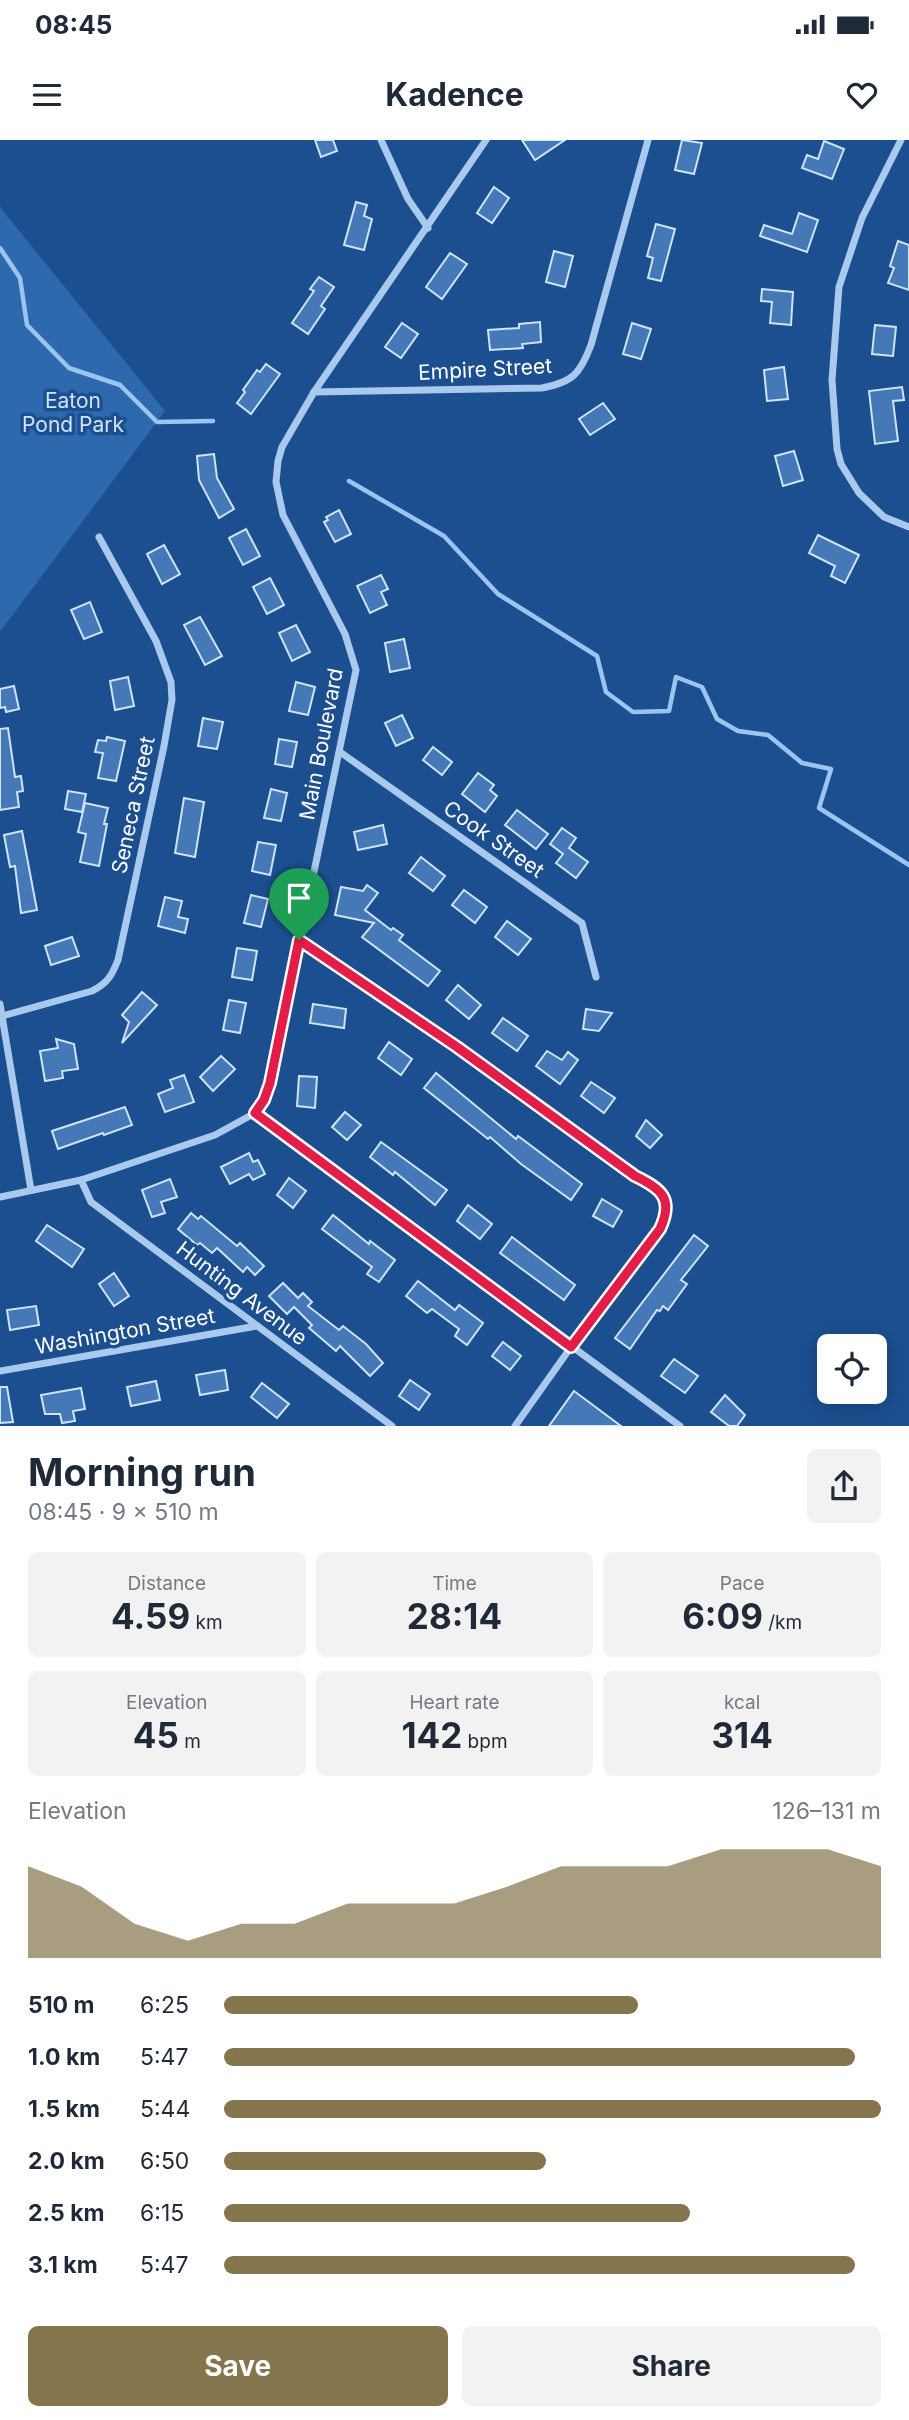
<!DOCTYPE html>
<meta charset="utf-8">
<style>
body{margin:0;font-family:Inter,sans-serif;background:#f2f2f3;color:#1f2937;height:100vh;display:flex;flex-direction:column;font-size:26px;white-space:nowrap}
*{box-sizing:border-box;margin:0}
p{font-size:23px;color:#747a83}
.icon{flex:none;width:38px;height:38px;fill:none;stroke:currentColor;stroke-width:2;stroke-linecap:round;stroke-linejoin:round}
.map{position:relative;height:1286px;overflow:hidden}
.drawer{display:flex;flex-direction:column;background:#fff;flex:1}
.drawer>*{flex:none}
.buttons{position:absolute;left:817px;top:1194px;display:grid;gap:14px}
.buttons a{display:grid;place-items:center;width:70px;height:70px;border-radius:10px;background:#fff;box-shadow:0 4px 18px #0003;font-size:35px}
.pin{position:absolute;display:grid;place-items:center;width:60px;height:60px;color:#fff;margin:-72px -30px;border-radius:50% 50% 50% 0;rotate:-45deg;box-shadow:0 0 7px #0007}
.pin .icon{rotate:45deg}
.round{display:grid;place-items:center;flex:none;width:74px;height:74px;border-radius:10px;background:#f2f2f3}
.head{display:flex;align-items:center;justify-content:space-between;height:119px;padding:0 28px}
h1{font-size:38px;font-weight:700;line-height:52px}
.figures{display:grid;grid-template-columns:repeat(3,1fr);gap:10px;height:119px;padding:7px 28px}
.figures div{display:grid;align-content:center;border-radius:10px;background:#f2f2f3;text-align:center}
.figures b{font-size:35px;font-weight:700}
.figures small{font-size:19px;font-weight:400}
.figures p{font-size:19px}
.chart{height:196px;padding:14px 28px}
.chart p{display:flex;justify-content:space-between}
.chart svg{width:100%;height:126px;margin-top:7px;fill:#84754c;opacity:.7}
.cta{display:flex;gap:14px;margin-top:auto;padding:14px 28px}
.cta a{flex:1;height:80px;border-radius:10px;background:#84754c;color:#fff;font-size:28px;font-weight:700;line-height:80px;text-align:center}
.cta a+a{background:#f2f2f3;color:#1f2937}
ul{padding:0 28px;list-style:none;font-size:23px}
li{display:grid;grid-template-columns:112px 84px 1fr;align-items:center;height:52px}
li i{height:18px;border-radius:9px;background:#84754c}
.status{display:flex;justify-content:space-between;align-items:center;height:49px;padding:0 35px;background:#fff;direction:ltr}
.status svg{height:19px;fill:currentColor}
header{display:flex;justify-content:space-between;align-items:center;height:91px;padding:0 28px;background:#fff;font-size:32px;font-weight:700}
.map>svg:first-child{display:block}
.green{fill:#2e69ad}
.lines{fill:none;stroke-linecap:round;stroke-linejoin:round}
.stream{stroke:#9cc4f0;stroke-width:4.5}
.building{fill:#4478b7;stroke:#cfe3fa;stroke-width:2}
.minor{stroke:#a9c9ee;stroke-width:7}
.route-casing{stroke:#fff;stroke-width:14}
.route{stroke:#e11d48;stroke-width:9}
.labels{text-anchor:middle;dominant-baseline:central;stroke-width:7;stroke-linejoin:round;paint-order:stroke}
.street-label{font-size:21px;fill:#fff;stroke:#1b4f8f}
.park-label{font-size:21px;fill:#cfe3fa;stroke:#1b4f8f}
</style>
<div class="status"><b>08:45</b><svg viewBox="0 0 49 12"><path d="M0 12V9h3v3zM5 12V6h3v6zM10 12V3h3v9zM15 12V0h3v12zM26 1h20v11H26zM47 4h2v5h-2z"/></svg></div>
<header><svg class="icon" aria-label="menu" viewBox="0 0 24 24"><path d="M4 6h16M4 12h16M4 18h16"/></svg>Kadence<svg class="icon" aria-label="heart" viewBox="0 0 24 24"><path d="M12 20l-8-8c-3-5 5-10 8-4 3-6 11-1 8 4z"/></svg></header>
<div class="map">
<svg width="909" height="1286" viewBox="0 0 909 1286">
<rect width="100%" height="100%" fill="#1b4f8f"/>
<path class="green" d="M 0,67 L 165,271 L 0,492 Z"/>
<g class="lines">
<g class="stream">
<path d="M 0,108 L 20,138 L 27,185 L 69,228 L 120,245 L 157,282 L 213,281"/>
<path d="M 349,341 L 444,396 L 498,454 L 597,516 L 606,552 L 633,572 L 669,571 L 676,537 L 702,547 L 717,579 L 738,591 L 768,595 L 802,623 L 831,629 L 819,668 L 909,725"/>
</g>
</g>
<g class="building">
<path d="M 315,0 L 333,0 L 337,11 L 321,17 Z"/>
<path d="M 522,0 L 565,0 L 535,20 Z"/>
<path d="M 682,0 L 702,3 L 694,34 L 675,30 Z"/>
<path d="M 824,1 L 844,9 L 832,39 L 802,28 L 807,15 L 818,19 Z"/>
<path d="M 494,47 L 509,58 L 492,83 L 477,73 Z"/>
<path d="M 356,62 L 367,65 L 364,76 L 372,79 L 364,110 L 344,105 Z"/>
<path d="M 799,73 L 818,80 L 807,112 L 760,96 L 764,85 L 792,94 Z"/>
<path d="M 656,84 L 675,89 L 661,141 L 648,138 L 653,118 L 647,116 Z"/>
<path d="M 898,101 L 909,105 L 909,150 L 888,143 L 894,128 L 890,126 Z"/>
<path d="M 554,111 L 573,116 L 565,147 L 546,142 Z"/>
<path d="M 450,113 L 467,124 L 442,159 L 426,147 Z"/>
<path d="M 319,137 L 334,147 L 321,166 L 325,169 L 308,194 L 292,183 L 314,151 L 310,149 Z"/>
<path d="M 762,149 L 793,152 L 791,185 L 770,183 L 772,162 L 761,161 Z"/>
<path d="M 540,182 L 541,202 L 522,204 L 523,208 L 490,210 L 488,190 L 519,188 L 519,184 Z"/>
<path d="M 402,183 L 418,194 L 401,218 L 385,207 Z"/>
<path d="M 632,183 L 651,189 L 641,219 L 623,214 Z"/>
<path d="M 875,185 L 896,187 L 893,216 L 872,214 Z"/>
<path d="M 266,224 L 280,234 L 251,274 L 237,263 L 245,252 L 243,250 L 257,230 L 260,232 Z"/>
<path d="M 784,227 L 788,259 L 767,261 L 764,230 Z"/>
<path d="M 902,247 L 904,260 L 893,261 L 898,301 L 875,304 L 869,251 Z"/>
<path d="M 603,263 L 615,279 L 590,295 L 579,279 Z"/>
<path d="M 794,311 L 803,340 L 783,346 L 775,316 Z"/>
<path d="M 214,314 L 217,338 L 234,369 L 219,378 L 199,340 L 197,316 Z"/>
<path d="M 339,370 L 351,394 L 335,402 L 324,382 L 328,380 L 326,377 Z"/>
<path d="M 246,389 L 260,416 L 243,425 L 229,398 Z"/>
<path d="M 818,395 L 859,415 L 845,443 L 831,436 L 835,426 L 809,413 Z"/>
<path d="M 164,405 L 180,434 L 162,444 L 147,414 Z"/>
<path d="M 381,435 L 388,449 L 381,452 L 387,465 L 370,473 L 357,446 Z"/>
<path d="M 270,438 L 284,465 L 267,474 L 253,447 Z"/>
<path d="M 90,462 L 102,492 L 84,499 L 71,470 Z"/>
<path d="M 200,477 L 222,516 L 205,525 L 184,485 Z"/>
<path d="M 296,485 L 310,512 L 292,521 L 279,493 Z"/>
<path d="M 404,499 L 410,528 L 390,532 L 385,503 Z"/>
<path d="M 128,537 L 134,566 L 115,570 L 110,541 Z"/>
<path d="M 296,542 L 315,547 L 308,575 L 289,571 Z"/>
<path d="M 14,546 L 19,569 L 6,572 L 5,567 L 0,568 L 0,549 Z"/>
<path d="M 402,575 L 413,598 L 396,606 L 385,583 Z"/>
<path d="M 203,578 L 223,582 L 217,609 L 198,606 Z"/>
<path d="M 8,588 L 15,637 L 21,636 L 23,651 L 17,652 L 19,667 L 0,670 L 0,589 Z"/>
<path d="M 107,597 L 125,601 L 116,641 L 98,638 L 103,613 L 95,612 L 98,600 L 106,601 Z"/>
<path d="M 279,599 L 297,602 L 292,627 L 275,624 Z"/>
<path d="M 433,607 L 452,622 L 442,635 L 423,620 Z"/>
<path d="M 478,633 L 494,645 L 490,650 L 497,656 L 485,672 L 462,654 Z"/>
<path d="M 271,649 L 287,653 L 281,681 L 264,678 Z"/>
<path d="M 68,651 L 86,654 L 82,672 L 65,669 Z"/>
<path d="M 184,658 L 204,662 L 195,717 L 175,713 Z"/>
<path d="M 85,663 L 108,668 L 104,684 L 107,684 L 99,726 L 80,722 L 86,694 L 78,692 Z"/>
<path d="M 517,670 L 548,694 L 536,709 L 505,685 Z"/>
<path d="M 383,685 L 387,704 L 358,710 L 354,692 Z"/>
<path d="M 562,688 L 576,698 L 569,708 L 588,722 L 576,738 L 556,723 L 563,714 L 550,704 Z"/>
<path d="M 22,691 L 37,770 L 21,773 L 15,726 L 10,727 L 4,695 Z"/>
<path d="M 258,702 L 276,705 L 270,735 L 252,731 Z"/>
<path d="M 421,717 L 445,736 L 433,751 L 409,733 Z"/>
<path d="M 367,745 L 378,753 L 365,770 L 391,790 L 393,788 L 403,795 L 399,800 L 440,831 L 428,846 L 362,797 L 374,783 L 335,775 L 341,747 L 363,751 Z"/>
<path d="M 464,750 L 487,767 L 475,783 L 452,765 Z"/>
<path d="M 251,755 L 268,759 L 261,787 L 244,783 Z"/>
<path d="M 165,757 L 182,761 L 178,777 L 188,779 L 185,793 L 158,786 Z"/>
<path d="M 507,781 L 531,799 L 518,815 L 495,797 Z"/>
<path d="M 72,797 L 79,816 L 51,825 L 45,806 Z"/>
<path d="M 237,808 L 257,811 L 252,840 L 232,837 Z"/>
<path d="M 458,845 L 481,865 L 469,879 L 446,860 Z"/>
<path d="M 142,852 L 157,865 L 122,903 L 129,882 L 122,875 Z"/>
<path d="M 229,860 L 246,863 L 240,893 L 223,890 Z"/>
<path d="M 313,864 L 346,869 L 344,888 L 310,883 Z"/>
<path d="M 586,869 L 612,873 L 599,891 L 583,889 Z"/>
<path d="M 503,878 L 528,896 L 517,911 L 492,893 Z"/>
<path d="M 56,899 L 74,904 L 78,929 L 62,931 L 63,938 L 45,941 L 40,911 L 58,908 Z"/>
<path d="M 389,902 L 412,919 L 401,935 L 378,918 Z"/>
<path d="M 547,911 L 562,920 L 568,912 L 578,920 L 560,944 L 536,926 Z"/>
<path d="M 221,916 L 235,929 L 213,951 L 200,937 Z"/>
<path d="M 436,933 L 516,999 L 518,996 L 582,1044 L 571,1060 L 521,1024 L 490,997 L 488,999 L 424,948 Z"/>
<path d="M 184,935 L 194,962 L 165,972 L 158,954 L 173,948 L 170,940 Z"/>
<path d="M 299,936 L 317,937 L 315,968 L 297,966 Z"/>
<path d="M 591,942 L 615,958 L 604,973 L 581,956 Z"/>
<path d="M 125,967 L 132,985 L 104,995 L 103,993 L 58,1009 L 52,991 Z"/>
<path d="M 345,972 L 361,985 L 347,1000 L 332,987 Z"/>
<path d="M 646,980 L 662,995 L 650,1008 L 636,996 Z"/>
<path d="M 381,1002 L 447,1050 L 435,1065 L 395,1032 L 393,1035 L 370,1017 Z"/>
<path d="M 249,1013 L 253,1022 L 258,1020 L 265,1034 L 253,1040 L 249,1034 L 230,1044 L 221,1027 Z"/>
<path d="M 289,1038 L 306,1051 L 293,1068 L 277,1055 Z"/>
<path d="M 170,1039 L 177,1057 L 161,1062 L 165,1073 L 152,1077 L 142,1050 Z"/>
<path d="M 602,1059 L 622,1071 L 613,1087 L 593,1076 Z"/>
<path d="M 468,1065 L 492,1084 L 480,1099 L 457,1081 Z"/>
<path d="M 191,1073 L 198,1079 L 201,1076 L 237,1106 L 240,1103 L 264,1126 L 255,1135 L 247,1127 L 243,1132 L 217,1108 L 212,1113 L 200,1103 L 197,1105 L 178,1089 Z"/>
<path d="M 333,1075 L 369,1104 L 370,1101 L 395,1120 L 379,1142 L 367,1134 L 372,1127 L 322,1089 Z"/>
<path d="M 47,1085 L 84,1109 L 72,1127 L 36,1101 Z"/>
<path d="M 694,1095 L 708,1106 L 681,1140 L 687,1144 L 668,1170 L 663,1166 L 660,1171 L 657,1170 L 630,1209 L 615,1198 Z"/>
<path d="M 512,1097 L 575,1145 L 564,1160 L 500,1113 Z"/>
<path d="M 114,1133 L 129,1156 L 114,1166 L 99,1144 Z"/>
<path d="M 418,1141 L 455,1170 L 459,1165 L 483,1183 L 467,1205 L 455,1196 L 459,1189 L 432,1169 L 427,1173 L 406,1156 Z"/>
<path d="M 283,1143 L 298,1158 L 303,1153 L 312,1162 L 308,1166 L 339,1190 L 343,1186 L 366,1204 L 383,1223 L 370,1236 L 340,1206 L 336,1211 L 309,1188 L 312,1185 L 294,1167 L 287,1174 L 269,1156 Z"/>
<path d="M 36,1166 L 39,1185 L 10,1190 L 7,1170 Z"/>
<path d="M 503,1202 L 521,1216 L 510,1230 L 492,1216 Z"/>
<path d="M 674,1219 L 698,1236 L 685,1253 L 661,1236 Z"/>
<path d="M 225,1230 L 228,1250 L 200,1255 L 196,1235 Z"/>
<path d="M 410,1240 L 430,1254 L 419,1270 L 399,1256 Z"/>
<path d="M 156,1241 L 160,1260 L 131,1266 L 127,1247 Z"/>
<path d="M 262,1243 L 289,1264 L 277,1278 L 251,1257 Z"/>
<path d="M 0,1247 L 7,1247 L 13,1282 L 0,1283 Z"/>
<path d="M 81,1248 L 85,1269 L 73,1271 L 75,1281 L 62,1283 L 60,1274 L 45,1274 L 41,1255 Z"/>
<path d="M 574,1251 L 621,1286 L 549,1286 Z"/>
<path d="M 725,1255 L 745,1275 L 737,1286 L 729,1286 L 711,1272 Z"/>
</g>
<g class="lines">
<g class="minor">
<path d="M 381,0 L 408,59 L 428,88"/>
<path d="M 901,0 L 862,78 L 839,147 L 832,240 L 837,309 L 841,324 L 859,353 L 884,377 L 909,387"/>
<path d="M 314,252 L 542,248 C 573,242 580,234 591,205 L 648,0"/>
<path d="M 340,612 L 582,783 L 596,837"/>
<path d="M 299,800 L 461,910 L 635,1036 C 662,1048 674,1059 660,1089 L 571,1207 L 515,1286"/>
<path d="M 0,864 L 31,1050"/>
<path d="M 2,876 L 92,851 C 108,843 112,835 118,820 L 164,606 L 172,560 L 171,542 L 156,501 L 99,397"/>
<path d="M 255,973 L 680,1286"/>
<path d="M 81,1040 L 91,1062 L 392,1286"/>
<path d="M 0,1057 L 81,1040 L 215,995 L 255,973 L 264,960 L 270,943 L 356,530 L 345,494 L 283,375 L 276,342 L 278,321 L 282,307 L 314,252 L 486,0"/>
<path d="M 0,1231 L 257,1186"/>
</g>
</g>
<g class="lines">
<g class="route-casing">
<path id="route" d="M 299,800 L 457,907 L 635,1036 C 662,1049 674,1059 660,1089 L 571,1207 L 255,973 L 264,960 L 270,943 Z"/>
</g>
<use href="#route" class="route"/>
</g>
<g class="labels">
<g class="street-label">
<text transform="translate(485 229) rotate(-3)">Empire Street</text>
<text transform="translate(321 604) rotate(-79)">Main Boulevard</text>
<text transform="translate(133 665) rotate(-78)">Seneca Street</text>
<text transform="translate(494 699) rotate(35)">Cook Street</text>
<text transform="translate(242 1153) rotate(37)">Hunting Avenue</text>
<text transform="translate(125 1191) rotate(-10)">Washington Street</text>
</g>
<g class="park-label">
<text x="73" y="260">Eaton<tspan x="73" dy="24">Pond Park</tspan></text>
</g>
</g>
</svg>
<div class="buttons">
<a><svg class="icon" aria-label="locate" viewBox="0 0 24 24"><circle cx="12" cy="12" r="6"/><path d="M12 2v4M12 18v4M2 12h4M18 12h4"/></svg></a>
</div>
<div class="pin" style="left:299px;top:800px;background:#1e9e55"><svg class="icon" aria-label="arrive" viewBox="0 0 24 24"><path d="M6 21V4h12l-3 4 3 4H6"/></svg></div>
</div>
<section class="drawer">
<div class="head"><div><h1>Morning run</h1><p>08:45 · 9 × 510 m</p></div><a class="round"><svg class="icon" aria-label="share" viewBox="0 0 24 24"><path d="M12 15V3M7 8l5-5 5 5M5 13v7h14v-7"/></svg></a></div>
<div class="figures">
<div><p>Distance</p><b>4.59<small> km</small></b></div>
<div><p>Time</p><b>28:14</b></div>
<div><p>Pace</p><b>6:09<small> /km</small></b></div>
</div>
<div class="figures">
<div><p>Elevation</p><b>45<small> m</small></b></div>
<div><p>Heart rate</p><b>142<small> bpm</small></b></div>
<div><p>kcal</p><b>314</b></div>
</div>
<div class="chart"><p><span>Elevation</span>126–131 m</p>
<svg viewBox="0 0 160 44" preserveAspectRatio="none"><path d="M0 44V12L10 19L20 32L30 38L40 32L50 32L60 25L70 25L80 25L90 19L100 12L110 12L120 12L130 6L140 6L150 6L160 12V44z"/></svg>
</div>
<ul>
<li><b>510 m</b>6:25<i style="width:63%"></i></li>
<li><b>1.0 km</b>5:47<i style="width:96%"></i></li>
<li><b>1.5 km</b>5:44<i style="width:100%"></i></li>
<li><b>2.0 km</b>6:50<i style="width:49%"></i></li>
<li><b>2.5 km</b>6:15<i style="width:71%"></i></li>
<li><b>3.1 km</b>5:47<i style="width:96%"></i></li>
</ul>
<div class="cta"><a>Save</a><a>Share</a></div>
</section>
